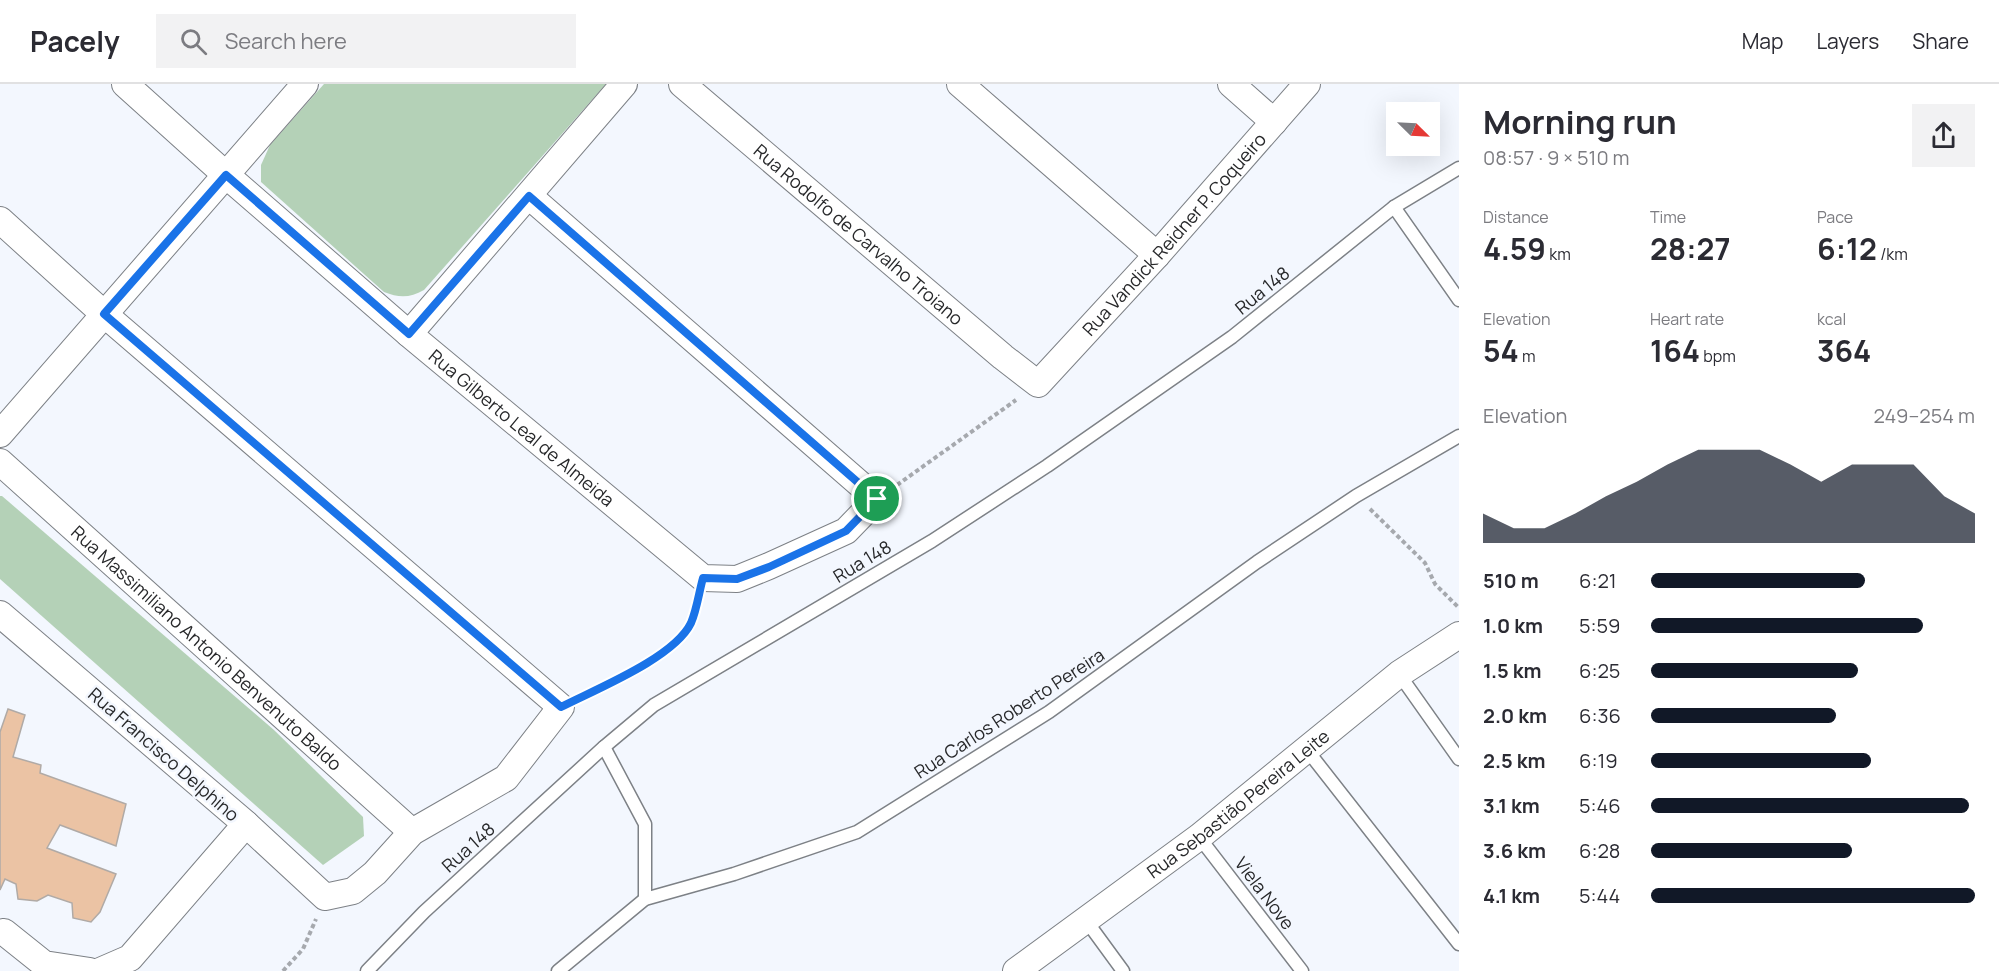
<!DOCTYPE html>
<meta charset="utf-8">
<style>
body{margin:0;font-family:Manrope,sans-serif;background:#f2f2f3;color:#2b2b33;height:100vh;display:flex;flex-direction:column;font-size:22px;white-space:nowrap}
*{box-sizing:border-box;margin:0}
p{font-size:20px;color:#7c7c81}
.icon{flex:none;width:33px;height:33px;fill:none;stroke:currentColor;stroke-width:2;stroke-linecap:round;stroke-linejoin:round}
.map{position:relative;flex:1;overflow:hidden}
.details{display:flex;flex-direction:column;background:#fff;width:540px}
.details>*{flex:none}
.needle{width:39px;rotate:114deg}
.fabs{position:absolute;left:1386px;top:18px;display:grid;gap:12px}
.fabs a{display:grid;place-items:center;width:54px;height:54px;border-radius:0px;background:#fff;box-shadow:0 6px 24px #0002;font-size:30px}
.pin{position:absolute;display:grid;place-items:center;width:51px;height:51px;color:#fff;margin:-26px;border:3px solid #fff;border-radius:50%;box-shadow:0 2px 6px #0007}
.round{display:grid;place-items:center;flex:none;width:63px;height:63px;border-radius:0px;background:#f2f2f3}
.summary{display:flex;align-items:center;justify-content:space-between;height:102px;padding:0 24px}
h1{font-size:33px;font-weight:700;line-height:45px}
.stats{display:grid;grid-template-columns:repeat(3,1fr);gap:9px;height:102px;padding:6px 24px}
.stats div{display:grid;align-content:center}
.stats b{font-size:30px;font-weight:700}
.stats small{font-size:16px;font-weight:400}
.stats p{font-size:16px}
.chart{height:168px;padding:12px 24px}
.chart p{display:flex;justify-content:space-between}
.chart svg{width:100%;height:108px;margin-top:6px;fill:#111827;opacity:.7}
ul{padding:0 24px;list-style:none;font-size:20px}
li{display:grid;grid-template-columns:96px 72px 1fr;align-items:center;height:45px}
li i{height:15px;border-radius:8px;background:#111827}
header{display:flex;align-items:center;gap:36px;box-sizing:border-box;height:84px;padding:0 30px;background:#fff;border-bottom:2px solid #e1e1e2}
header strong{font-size:28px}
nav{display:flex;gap:33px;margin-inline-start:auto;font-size:21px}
.search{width:420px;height:54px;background:#f2f2f3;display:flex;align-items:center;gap:15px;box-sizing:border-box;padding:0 21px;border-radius:0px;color:#7c7c81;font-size:22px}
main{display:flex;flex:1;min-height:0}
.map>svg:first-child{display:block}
.green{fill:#b4d1b7}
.building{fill:#ebc3a4;stroke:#b0aaa6;stroke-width:1.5}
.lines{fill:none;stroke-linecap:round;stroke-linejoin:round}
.lane-casing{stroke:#7d8186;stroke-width:15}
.street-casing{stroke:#7d8186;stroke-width:28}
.path{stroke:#a6a9ae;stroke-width:4;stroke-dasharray:4.5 3;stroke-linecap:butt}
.lane{stroke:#fff;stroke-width:12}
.street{stroke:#fff;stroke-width:26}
.route-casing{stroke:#fff;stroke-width:12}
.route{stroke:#1a73e8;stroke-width:8}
.labels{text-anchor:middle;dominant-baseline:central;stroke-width:5;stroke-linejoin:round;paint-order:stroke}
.street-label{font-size:18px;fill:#27282a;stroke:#f3f7fe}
</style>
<header>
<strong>Pacely</strong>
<div class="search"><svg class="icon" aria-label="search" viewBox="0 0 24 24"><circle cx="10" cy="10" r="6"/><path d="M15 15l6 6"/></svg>Search here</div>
<nav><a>Map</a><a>Layers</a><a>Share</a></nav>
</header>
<main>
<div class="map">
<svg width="1459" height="887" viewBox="0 0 1459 887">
<rect width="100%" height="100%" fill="#f3f7fe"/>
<g class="green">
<path d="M 324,0 L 606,0 L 424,206 C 410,214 399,214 384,208 L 261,98 L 261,81 L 270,61 Z"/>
<path d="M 0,412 L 2,412 L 274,646 L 363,733 L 364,752 L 323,781 L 0,495 Z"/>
</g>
<path class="building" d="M 8,625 L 25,631 L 13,673 L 41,681 L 40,689 L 126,720 L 116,762 L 60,741 L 47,764 L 116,790 L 100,828 L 91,838 L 73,834 L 72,819 L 48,811 L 37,817 L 18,815 L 16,800 L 5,795 L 0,806 L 0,648 Z"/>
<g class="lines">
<g class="lane-casing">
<g id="lane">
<path d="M 1394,123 L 1459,216"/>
<path d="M 1399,590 L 1459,675"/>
<path d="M 604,663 L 645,740 L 645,815"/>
<path d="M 1307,666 L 1459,860"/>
<path d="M 1199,753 L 1302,887"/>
<path d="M 1085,835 L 1123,887"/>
<path d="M 367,887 L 424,828 L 604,663 L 654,621 L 932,457 L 1047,382 L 1232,253 L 1394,123 L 1459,84"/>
<path d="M 558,887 L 645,815 L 734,790 L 857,748 L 1049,628 L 1257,478 L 1356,412 L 1459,352"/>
</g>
</g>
<g class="street-casing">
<g id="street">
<path id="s1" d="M 125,0 L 226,91 L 409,250 L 703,494 L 737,495 L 769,482 L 846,447 L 877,415 L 529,112"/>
<path id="s2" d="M 682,0 L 1003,273 L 1038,300 L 1157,171 L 1307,0"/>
<path d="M 960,0 L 1157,171"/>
<path d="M 1231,0 L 1274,38"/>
<path d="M 0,136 L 104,230 L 561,623 L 506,694 L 412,748 L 375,789 L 353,807 L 325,813 L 246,740 L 0,530"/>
<path d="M 409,250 L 624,0"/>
<path d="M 0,350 L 305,0"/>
<path id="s3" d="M 0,378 L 412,748"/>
<path d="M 4,848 L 44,880 L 90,887"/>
<path d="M 100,887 L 130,874 L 246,740"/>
<path id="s4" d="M 1016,887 L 1199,753 L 1399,590 L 1459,551"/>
</g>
</g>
<g class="path">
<path d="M 897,401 L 1016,316"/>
<path d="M 1370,425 L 1425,479 L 1435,500 L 1459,524"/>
<path d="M 583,612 C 612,597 656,579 680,555 C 690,545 693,531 696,517"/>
<path d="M 283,887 L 303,865 L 316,835"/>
</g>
<use href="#lane" class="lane"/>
<use href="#street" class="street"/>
</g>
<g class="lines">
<g class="route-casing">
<path id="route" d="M 226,91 L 409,250 L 529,112 L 877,415 L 846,447 L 769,483 L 737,495 L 703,494 C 699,508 697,525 691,539 C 674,574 596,605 561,623 L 104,230 Z"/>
</g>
<use href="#route" class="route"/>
</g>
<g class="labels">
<g class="street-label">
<text stroke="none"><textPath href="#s2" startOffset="232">Rua Rodolfo de Carvalho Troiano</textPath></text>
<text stroke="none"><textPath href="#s2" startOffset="668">Rua Vandick Reidner P. Coqueiro</textPath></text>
<text transform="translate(1262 206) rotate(-39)">Rua 148</text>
<text stroke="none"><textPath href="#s1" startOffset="525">Rua Gilberto Leal de Almeida</textPath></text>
<text transform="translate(862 477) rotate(-31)">Rua 148</text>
<text stroke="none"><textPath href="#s3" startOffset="278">Rua Massimiliano Antonio Benvenuto Baldo</textPath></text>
<text transform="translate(1009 629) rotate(-33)">Rua Carlos Roberto Pereira</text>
<text transform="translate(164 670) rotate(41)">Rua Francisco Delphino</text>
<text stroke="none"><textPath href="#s4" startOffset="278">Rua Sebastião Pereira Leite</textPath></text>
<text transform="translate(468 763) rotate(-42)">Rua 148</text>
<text transform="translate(1265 809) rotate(53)">Viela Nove</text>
</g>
</g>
</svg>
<div class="fabs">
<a><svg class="needle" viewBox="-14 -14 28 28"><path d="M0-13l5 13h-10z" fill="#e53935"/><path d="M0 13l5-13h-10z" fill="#7c7c81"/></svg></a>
</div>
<div class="pin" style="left:877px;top:415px;background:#1e9e55"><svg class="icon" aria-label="arrive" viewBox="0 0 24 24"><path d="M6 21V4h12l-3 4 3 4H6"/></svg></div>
</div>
<section class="details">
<div class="summary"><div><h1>Morning run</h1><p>08:57 · 9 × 510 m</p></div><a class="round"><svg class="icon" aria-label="share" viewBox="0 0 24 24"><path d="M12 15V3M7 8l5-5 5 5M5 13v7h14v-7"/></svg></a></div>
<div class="stats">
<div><p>Distance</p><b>4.59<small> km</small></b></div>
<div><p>Time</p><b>28:27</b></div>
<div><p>Pace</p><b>6:12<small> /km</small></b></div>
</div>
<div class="stats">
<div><p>Elevation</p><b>54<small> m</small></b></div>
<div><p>Heart rate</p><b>164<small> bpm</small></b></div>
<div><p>kcal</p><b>364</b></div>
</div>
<div class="chart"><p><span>Elevation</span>249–254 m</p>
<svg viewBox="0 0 160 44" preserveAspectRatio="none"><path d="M0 44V32L10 38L20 38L30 32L40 25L50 19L60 12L70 6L80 6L90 6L100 12L110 19L120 12L130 12L140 12L150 25L160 32V44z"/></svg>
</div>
<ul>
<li><b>510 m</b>6:21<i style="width:66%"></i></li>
<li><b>1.0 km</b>5:59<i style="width:84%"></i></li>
<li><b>1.5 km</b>6:25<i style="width:64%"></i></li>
<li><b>2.0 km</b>6:36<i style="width:57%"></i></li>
<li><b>2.5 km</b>6:19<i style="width:68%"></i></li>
<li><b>3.1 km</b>5:46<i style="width:98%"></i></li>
<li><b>3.6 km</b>6:28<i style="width:62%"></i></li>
<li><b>4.1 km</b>5:44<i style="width:100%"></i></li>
</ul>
</section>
</main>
